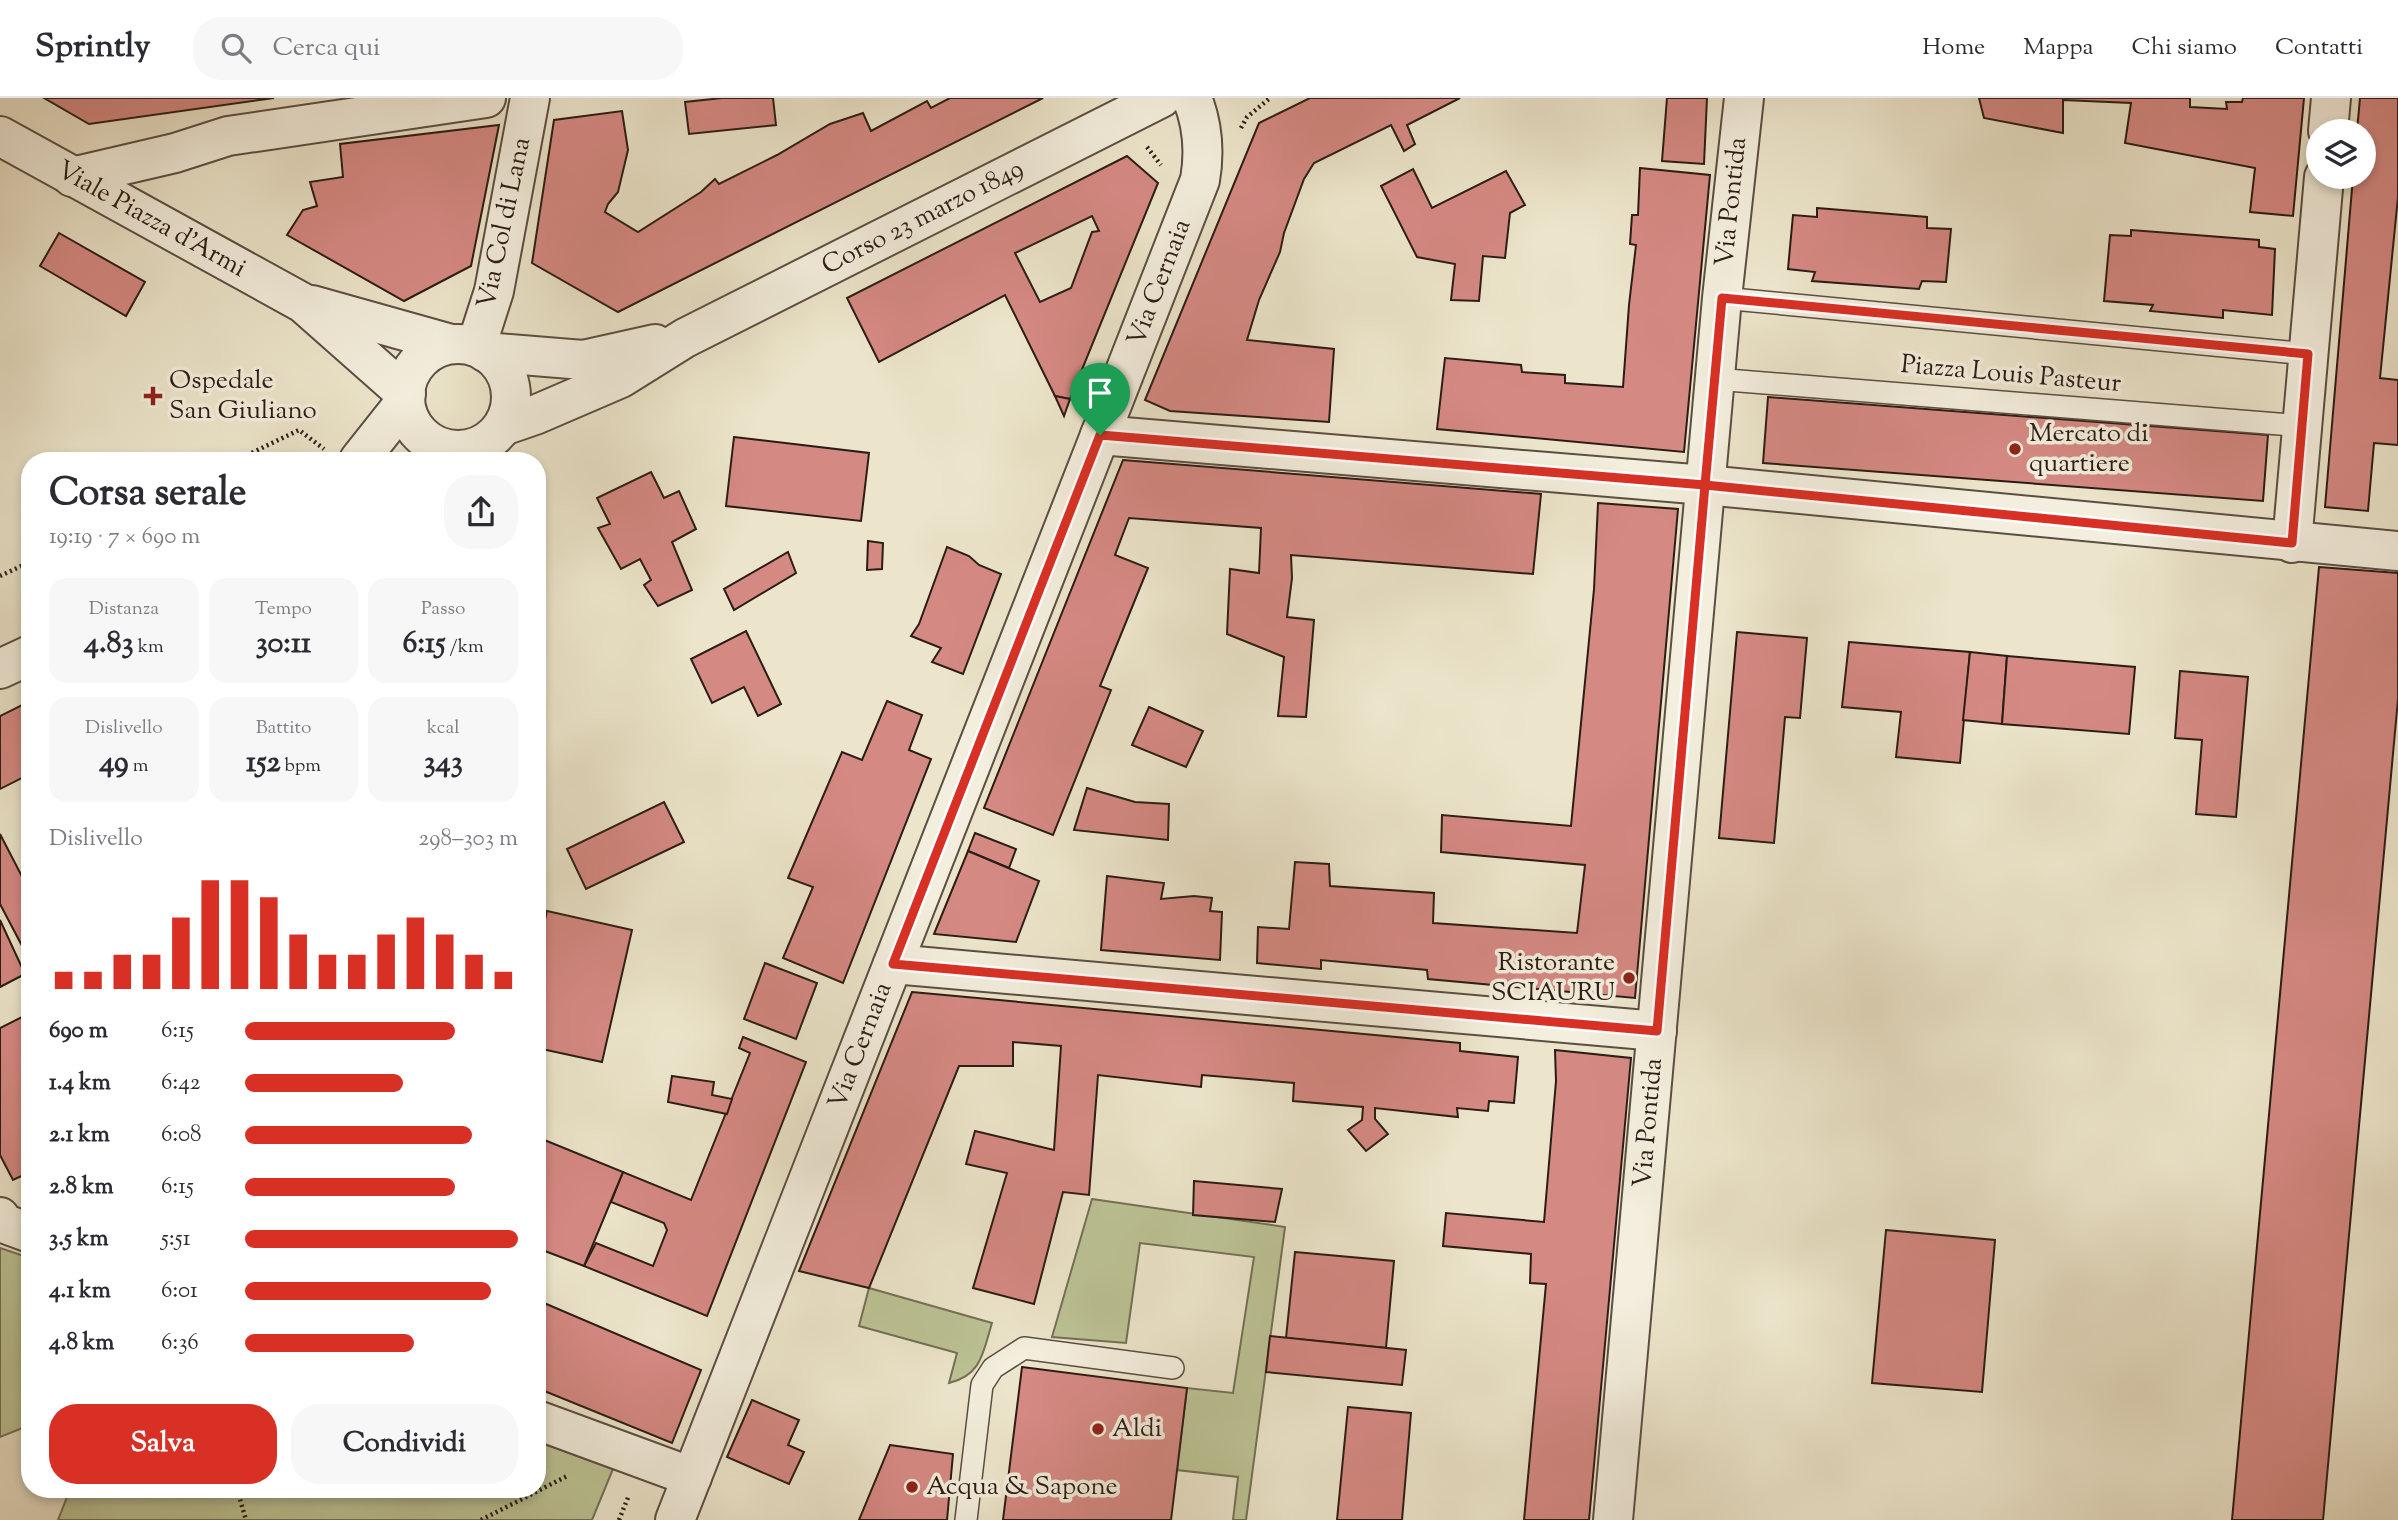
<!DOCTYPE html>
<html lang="it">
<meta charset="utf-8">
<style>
body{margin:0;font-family:"Sorts Mill Goudy",serif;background:#f7f7f7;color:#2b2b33;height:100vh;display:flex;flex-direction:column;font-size:26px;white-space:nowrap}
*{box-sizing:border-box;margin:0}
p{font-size:23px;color:#7c7c81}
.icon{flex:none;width:38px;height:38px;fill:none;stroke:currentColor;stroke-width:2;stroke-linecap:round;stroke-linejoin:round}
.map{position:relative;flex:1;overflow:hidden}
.drawer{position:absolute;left:21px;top:354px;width:525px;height:1046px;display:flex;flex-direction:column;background:#fff;border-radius:28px;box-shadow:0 4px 10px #0003}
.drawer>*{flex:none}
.fabs{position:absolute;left:2306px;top:21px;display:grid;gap:14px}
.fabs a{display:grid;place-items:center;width:70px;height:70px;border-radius:50%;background:#fff;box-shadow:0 4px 10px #0003;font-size:35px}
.pin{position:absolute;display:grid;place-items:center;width:60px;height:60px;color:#fff;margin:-72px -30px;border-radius:50% 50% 50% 0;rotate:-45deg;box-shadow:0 0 7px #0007}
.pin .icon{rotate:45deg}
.round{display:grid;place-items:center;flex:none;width:74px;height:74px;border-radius:28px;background:#f7f7f7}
.head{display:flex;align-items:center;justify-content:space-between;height:119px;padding:0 28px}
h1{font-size:38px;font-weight:700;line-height:52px}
.figures{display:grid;grid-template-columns:repeat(3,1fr);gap:10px;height:119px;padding:7px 28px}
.figures div{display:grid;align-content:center;border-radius:18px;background:#f7f7f7;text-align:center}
.figures b{font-size:30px;font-weight:700}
.figures small{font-size:19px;font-weight:400}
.figures p{font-size:19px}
.chart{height:196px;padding:14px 28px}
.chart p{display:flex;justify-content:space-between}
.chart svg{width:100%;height:126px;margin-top:7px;stroke:#d93025;stroke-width:6}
.cta{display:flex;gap:14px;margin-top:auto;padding:14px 28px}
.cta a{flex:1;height:80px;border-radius:28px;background:#d93025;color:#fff;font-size:28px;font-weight:700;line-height:80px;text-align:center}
.cta a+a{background:#f7f7f7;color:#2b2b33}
ul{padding:0 28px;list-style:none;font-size:23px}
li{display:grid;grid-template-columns:112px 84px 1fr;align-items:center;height:52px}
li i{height:18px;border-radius:9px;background:#d93025}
header{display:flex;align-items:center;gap:42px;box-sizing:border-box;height:98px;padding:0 35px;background:#fff;border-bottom:2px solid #e1e1e2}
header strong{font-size:33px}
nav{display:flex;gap:38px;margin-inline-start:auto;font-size:24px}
.search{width:490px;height:63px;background:#f7f7f7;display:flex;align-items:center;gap:18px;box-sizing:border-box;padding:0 24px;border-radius:28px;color:#7c7c81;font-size:26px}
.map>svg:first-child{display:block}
.green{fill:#bcc395;stroke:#747056;stroke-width:2}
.building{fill:#d58983;stroke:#2c1c16;stroke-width:2;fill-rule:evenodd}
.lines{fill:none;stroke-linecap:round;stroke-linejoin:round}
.service-casing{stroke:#5c4e43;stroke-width:24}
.minor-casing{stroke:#5c4e43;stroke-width:42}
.tertiary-casing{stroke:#5c4e43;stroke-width:42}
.path{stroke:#2c1c16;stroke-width:4.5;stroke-dasharray:2 3.5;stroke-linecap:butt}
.service{stroke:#f3eedd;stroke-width:21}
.minor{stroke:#f3eedd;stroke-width:38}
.tertiary{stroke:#f3eedd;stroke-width:38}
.route-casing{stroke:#fff;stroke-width:14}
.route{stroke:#d93025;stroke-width:9}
.poi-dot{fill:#8f2418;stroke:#f3eedd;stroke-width:2.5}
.labels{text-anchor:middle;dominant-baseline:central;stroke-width:7;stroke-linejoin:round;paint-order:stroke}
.street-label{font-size:26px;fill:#2c1c16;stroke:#f3eedd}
.poi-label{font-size:26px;fill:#2c1c16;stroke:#f3eedd;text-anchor:start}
</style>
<header>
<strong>Sprintly</strong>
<div class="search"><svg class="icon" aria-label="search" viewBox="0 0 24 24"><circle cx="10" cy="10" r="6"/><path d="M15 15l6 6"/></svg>Cerca qui</div>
<nav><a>Home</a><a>Mappa</a><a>Chi siamo</a><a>Contatti</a></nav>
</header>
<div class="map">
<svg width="2398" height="1422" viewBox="0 0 2398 1422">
<rect width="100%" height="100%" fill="#ece5cb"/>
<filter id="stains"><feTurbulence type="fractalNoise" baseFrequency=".00286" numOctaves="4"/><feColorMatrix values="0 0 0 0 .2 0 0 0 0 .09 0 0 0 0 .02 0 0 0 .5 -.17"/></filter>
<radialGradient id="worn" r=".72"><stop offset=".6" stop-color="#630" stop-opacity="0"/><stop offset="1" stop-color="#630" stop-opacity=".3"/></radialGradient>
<g class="green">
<path d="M 1092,1101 L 1285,1129 L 1246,1422 L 1233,1422 L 1238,1379 L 1177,1372 L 1187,1290 L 1233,1295 L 1254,1159 L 1140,1145 L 1126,1245 L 1052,1239 Z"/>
<path d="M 0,1150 L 30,1160 L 30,1327 L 0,1339 Z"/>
<path d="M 869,1190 L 992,1225 C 983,1254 982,1277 949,1285 L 957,1255 L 859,1228 Z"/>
<path d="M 537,1343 L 613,1371 L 592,1422 L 58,1422 L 69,1394 L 68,1391 L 537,1391 Z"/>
</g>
<g class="building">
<path d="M 44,0 L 274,0 L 89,26 Z"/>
<path d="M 722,0 L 773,0 L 776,27 L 689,36 L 685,4 Z"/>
<path d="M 950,0 L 1043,0 L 618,214 L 532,165 L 554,22 L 622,13 L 628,52 L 618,94 L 608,106 L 605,114 L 638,134 L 701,94 L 715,81 L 719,86 L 777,57 L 830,26 L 863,15 L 871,33 L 927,3 L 931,10 Z"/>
<path d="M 1310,0 L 1460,0 L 1407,27 L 1415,46 L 1404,53 L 1391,27 L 1314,65 L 1304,81 L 1284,135 L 1280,154 L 1259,202 L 1247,242 L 1334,251 L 1329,324 L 1170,313 L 1145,302 L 1259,25 Z"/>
<path d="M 1667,0 L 1707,0 L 1704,66 L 1662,63 Z"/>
<path d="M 1979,0 L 2190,0 L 2190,9 L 2227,11 L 2226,4 L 2242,4 L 2243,0 L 2304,0 L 2293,118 L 2250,114 L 2255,70 L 2125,45 L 2131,5 L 2063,2 L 2063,35 L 1984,20 Z"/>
<path d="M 2360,0 L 2398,0 L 2398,99 L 2380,280 L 2398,282 L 2398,347 L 2374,345 L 2368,413 L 2325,409 L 2353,79 L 2364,79 L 2364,33 L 2357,33 Z"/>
<path d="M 499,27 L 471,168 L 404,203 L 287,137 L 303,112 L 317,108 L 310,84 L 343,79 L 340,46 Z"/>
<path d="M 1127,58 L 1158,85 L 1070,301 L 1055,298 L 1005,197 L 879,264 L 847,200 ZM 1092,118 L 1099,133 L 1092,134 L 1071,190 L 1040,204 L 1015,155 Z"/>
<path d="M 1640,70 L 1710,77 L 1684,354 L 1437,331 L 1445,260 L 1521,267 L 1522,274 L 1565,277 L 1565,285 L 1623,289 L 1629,207 L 1636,147 L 1630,146 L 1632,117 L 1638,117 Z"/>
<path d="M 1413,71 L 1432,110 L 1506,73 L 1525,107 L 1510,115 L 1505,160 L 1483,158 L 1479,203 L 1451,202 L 1455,166 L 1417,159 L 1381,88 Z"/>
<path d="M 1817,110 L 1927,119 L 1927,130 L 1951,131 L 1946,184 L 1922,183 L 1919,191 L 1812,183 L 1815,174 L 1788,171 L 1793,117 L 1817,119 Z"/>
<path d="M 2131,132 L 2259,142 L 2259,149 L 2275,151 L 2272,217 L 2223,212 L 2223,220 L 2150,213 L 2153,207 L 2104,203 L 2110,137 L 2131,138 Z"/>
<path d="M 59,135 L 145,184 L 126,218 L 40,168 Z"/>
<path d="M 1055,298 L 1070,301 L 1064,318 Z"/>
<path d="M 1768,299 L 2268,337 L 2263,403 L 1763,365 Z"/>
<path d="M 734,339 L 869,355 L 861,423 L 726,408 Z"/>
<path d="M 1123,362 L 1541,396 L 1533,476 L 1291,457 L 1292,480 L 1287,519 L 1314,522 L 1306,619 L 1278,618 L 1284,559 L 1227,536 L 1230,471 L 1259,475 L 1261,430 L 1129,420 L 1115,457 L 1148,470 L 1100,588 L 1111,592 L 1053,737 L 984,710 Z"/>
<path d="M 651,374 L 664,400 L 679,393 L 696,431 L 672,444 L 692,492 L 658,508 L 644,487 L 651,482 L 640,461 L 621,471 L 598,430 L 610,426 L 597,400 Z"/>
<path d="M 1598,405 L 1678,411 L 1635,900 L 1428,881 L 1427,872 L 1321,862 L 1321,871 L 1257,865 L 1258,829 L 1289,831 L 1295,764 L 1329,766 L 1330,788 L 1434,795 L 1433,825 L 1577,835 L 1585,767 L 1441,754 L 1442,717 L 1571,728 L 1594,491 Z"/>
<path d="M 868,443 L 883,445 L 882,471 L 867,472 Z"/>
<path d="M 947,449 L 969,458 L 979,467 L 1001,476 L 963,576 L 932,564 L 941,550 L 911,538 L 919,526 Z"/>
<path d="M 788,454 L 796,475 L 734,512 L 724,491 Z"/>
<path d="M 2319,469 L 2398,475 L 2398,601 L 2323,1422 L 2232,1422 Z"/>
<path d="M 746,533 L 781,606 L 758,618 L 744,589 L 712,605 L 691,561 Z"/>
<path d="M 1737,534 L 1807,540 L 1800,620 L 1785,619 L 1774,745 L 1719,740 Z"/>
<path d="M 1849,544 L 1970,554 L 1960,665 L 1896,659 L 1901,614 L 1842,609 Z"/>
<path d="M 1970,554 L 2007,558 L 2002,626 L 1963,622 Z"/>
<path d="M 2007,558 L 2135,569 L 2129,636 L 2002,626 Z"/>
<path d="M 2180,573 L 2248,579 L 2236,719 L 2196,716 L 2202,642 L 2175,640 Z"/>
<path d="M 30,603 L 30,676 L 0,691 L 0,618 Z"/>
<path d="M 887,603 L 922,617 L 909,652 L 931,661 L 843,885 L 783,860 L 813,789 L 788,780 L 842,654 L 862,662 Z"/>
<path d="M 1149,609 L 1203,633 L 1186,669 L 1132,647 Z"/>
<path d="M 1087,690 L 1135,704 L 1169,706 L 1168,742 L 1074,732 Z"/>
<path d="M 664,704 L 684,744 L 586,791 L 567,751 Z"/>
<path d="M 975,735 L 1016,751 L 1009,770 L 968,753 Z"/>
<path d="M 0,736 L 30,794 L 30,863 L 0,806 Z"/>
<path d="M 968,753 L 1039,783 L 1016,844 L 934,836 Z"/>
<path d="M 1107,778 L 1164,785 L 1161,801 L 1194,798 L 1212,800 L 1210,813 L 1222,814 L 1220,862 L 1101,852 Z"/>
<path d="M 547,813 L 632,832 L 602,964 L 537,950 L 537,855 Z"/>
<path d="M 0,822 L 25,876 L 0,889 Z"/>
<path d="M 765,865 L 817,885 L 796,941 L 744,921 Z"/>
<path d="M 912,894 L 1460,945 L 1460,953 L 1518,959 L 1514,1005 L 1489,1003 L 1488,1013 L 1457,1010 L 1458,1019 L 1375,1010 L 1375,1021 L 1388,1036 L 1366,1053 L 1348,1032 L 1362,1022 L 1363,1009 L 1293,1003 L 1294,985 L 1202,977 L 1201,989 L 1098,977 L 1089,1097 L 1063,1094 L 1034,1206 L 973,1190 L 1007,1075 L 966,1066 L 975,1033 L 1054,1052 L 1061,948 L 1013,944 L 1013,968 L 959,968 L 869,1190 L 799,1173 Z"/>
<path d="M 30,915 L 30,1074 L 13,1082 L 0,1057 L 0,930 Z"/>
<path d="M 743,939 L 806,964 L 707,1218 L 584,1168 L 596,1145 L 653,1168 L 667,1132 L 664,1125 L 611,1104 L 623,1074 L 691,1102 L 750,955 L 739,950 Z"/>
<path d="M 1555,952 L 1631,960 L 1589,1422 L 1524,1422 L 1546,1186 L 1530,1185 L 1531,1156 L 1443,1148 L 1446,1115 L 1544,1124 L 1556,983 Z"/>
<path d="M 672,978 L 714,984 L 712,997 L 732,1001 L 727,1016 L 668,1004 Z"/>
<path d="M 537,1039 L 623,1074 L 584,1168 L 537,1150 Z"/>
<path d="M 1194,1083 L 1282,1091 L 1275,1124 L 1193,1117 Z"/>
<path d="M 1886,1132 L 1995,1142 L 1982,1294 L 1872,1285 Z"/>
<path d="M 1295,1154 L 1394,1163 L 1386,1250 L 1286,1240 Z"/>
<path d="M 537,1202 L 701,1272 L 672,1345 L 537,1290 Z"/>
<path d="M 1270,1238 L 1406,1252 L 1402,1287 L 1266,1274 Z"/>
<path d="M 1022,1269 L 1187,1290 L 1171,1422 L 1003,1422 Z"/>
<path d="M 752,1302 L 799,1322 L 788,1347 L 804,1354 L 789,1386 L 727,1359 Z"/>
<path d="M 1348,1309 L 1411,1315 L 1402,1422 L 1337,1422 Z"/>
<path d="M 890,1347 L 953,1356 L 947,1422 L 859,1422 Z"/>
</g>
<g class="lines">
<g class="service-casing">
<g id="service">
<path d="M 1722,200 L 2308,256"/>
<path d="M 1715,281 L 2303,328"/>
<path d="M 966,1422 L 982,1287 L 993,1270 L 1024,1250 L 1173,1270"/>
</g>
</g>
<g class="minor-casing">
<g id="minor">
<path d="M 2328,33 L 2331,0"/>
<path d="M 0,38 L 303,205 L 406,296"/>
<path d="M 72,79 L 175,55 L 228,38 L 486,0"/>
<path d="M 312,207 L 451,246"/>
<path d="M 476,249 L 494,193 L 530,0"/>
<path d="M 1100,337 L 1705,387 L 2398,453"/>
<path d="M 2292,445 L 2324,79"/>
<path d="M 893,866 L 1657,933"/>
<path d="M 0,1119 L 3,1125 L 30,1135"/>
<path d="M 537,1322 L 692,1379"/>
<path d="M 675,1422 L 1200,82 C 1205,53 1203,27 1192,0"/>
<path d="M 1613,1422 L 1722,200 L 1744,0"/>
</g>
</g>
<g class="tertiary-casing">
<g id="tertiary">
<circle cx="458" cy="299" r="53"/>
<path d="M 485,254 L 583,262 L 655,246"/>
<path d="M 503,328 L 535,317 L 621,280 L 685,240 L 1161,0"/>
<path d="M 359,362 L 405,304"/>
<path d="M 0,571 L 30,557"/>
</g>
</g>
<g class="path">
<path d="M 1241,30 L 1247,19 L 1270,0"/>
<path d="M 1147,49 L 1161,67"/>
<path d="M 237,362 L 299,332 L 324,351"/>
<path d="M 0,478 L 30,464"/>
<path d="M 237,1391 L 246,1422"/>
<path d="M 481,1422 L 569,1377"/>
<path d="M 619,1422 L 629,1397"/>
</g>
<use href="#service" class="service"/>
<use href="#minor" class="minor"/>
<use href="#tertiary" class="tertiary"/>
</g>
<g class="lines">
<g class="route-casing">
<path id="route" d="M 1100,337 L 893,866 L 1657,933 L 1705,387 L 2292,445 L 2308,256 L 1722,200 L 1705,387 L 1100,337"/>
</g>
<use href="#route" class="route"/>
</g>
<g class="poi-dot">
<path d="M149.5 287.5h7v7h7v7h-7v7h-7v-7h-7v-7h7z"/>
<circle cx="2015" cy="351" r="7"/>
<circle cx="1629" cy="880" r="7"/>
<circle cx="1098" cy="1331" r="7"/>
<circle cx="912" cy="1389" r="7"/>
</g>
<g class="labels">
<g class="street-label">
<text transform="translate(1732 104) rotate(-84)">Via Pontida</text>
<text transform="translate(923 120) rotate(-27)">Corso 23 marzo 1849</text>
<text transform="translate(151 122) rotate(29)">Viale Piazza d'Armi</text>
<text transform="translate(505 125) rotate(-78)">Via Col di Lana</text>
<text transform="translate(1160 185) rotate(-69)">Via Cernaia</text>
<text transform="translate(2011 277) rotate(5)">Piazza Louis Pasteur</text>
<text transform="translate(861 948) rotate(-69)">Via Cernaia</text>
<text transform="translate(1649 1025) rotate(-85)">Via Pontida</text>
</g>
<g class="poi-label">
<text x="169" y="283">Ospedale<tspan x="169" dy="30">San Giuliano</tspan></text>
<text x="2029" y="336">Mercato di<tspan x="2029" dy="30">quartiere</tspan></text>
<text x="1615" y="865" text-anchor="end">Ristorante<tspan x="1615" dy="30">SCIAURU</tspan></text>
<text x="1112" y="1331">Aldi</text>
<text x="926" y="1389">Acqua &amp; Sapone</text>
</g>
</g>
<rect width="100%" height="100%" filter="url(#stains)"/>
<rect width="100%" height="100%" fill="url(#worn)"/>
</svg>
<div class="fabs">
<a><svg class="icon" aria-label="layers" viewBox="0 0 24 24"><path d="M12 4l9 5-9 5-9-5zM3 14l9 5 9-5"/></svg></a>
</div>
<div class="pin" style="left:1100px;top:337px;background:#1e9e55"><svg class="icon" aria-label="arrive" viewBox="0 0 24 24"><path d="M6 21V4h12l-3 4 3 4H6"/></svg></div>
<section class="drawer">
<div class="head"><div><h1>Corsa serale</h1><p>19:19 · 7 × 690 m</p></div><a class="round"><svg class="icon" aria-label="share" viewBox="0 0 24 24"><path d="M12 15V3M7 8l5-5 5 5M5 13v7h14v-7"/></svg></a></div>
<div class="figures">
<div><p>Distanza</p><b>4.83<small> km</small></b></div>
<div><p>Tempo</p><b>30:11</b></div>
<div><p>Passo</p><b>6:15<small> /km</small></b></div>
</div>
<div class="figures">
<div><p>Dislivello</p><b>49<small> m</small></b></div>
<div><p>Battito</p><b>152<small> bpm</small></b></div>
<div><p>kcal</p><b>343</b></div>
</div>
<div class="chart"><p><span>Dislivello</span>298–303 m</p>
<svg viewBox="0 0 160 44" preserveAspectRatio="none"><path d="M5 44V38M15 44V38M25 44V32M35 44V32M45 44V19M55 44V6M65 44V6M75 44V12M85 44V25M95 44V32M105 44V32M115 44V25M125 44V19M135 44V25M145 44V32M155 44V38"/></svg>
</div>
<ul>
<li><b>690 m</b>6:15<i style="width:77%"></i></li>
<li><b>1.4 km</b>6:42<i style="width:58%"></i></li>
<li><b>2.1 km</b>6:08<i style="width:83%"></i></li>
<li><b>2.8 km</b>6:15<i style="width:77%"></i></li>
<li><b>3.5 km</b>5:51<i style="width:100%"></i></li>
<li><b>4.1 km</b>6:01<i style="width:90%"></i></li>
<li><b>4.8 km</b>6:36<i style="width:62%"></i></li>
</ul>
<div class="cta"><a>Salva</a><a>Condividi</a></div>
</section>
</div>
